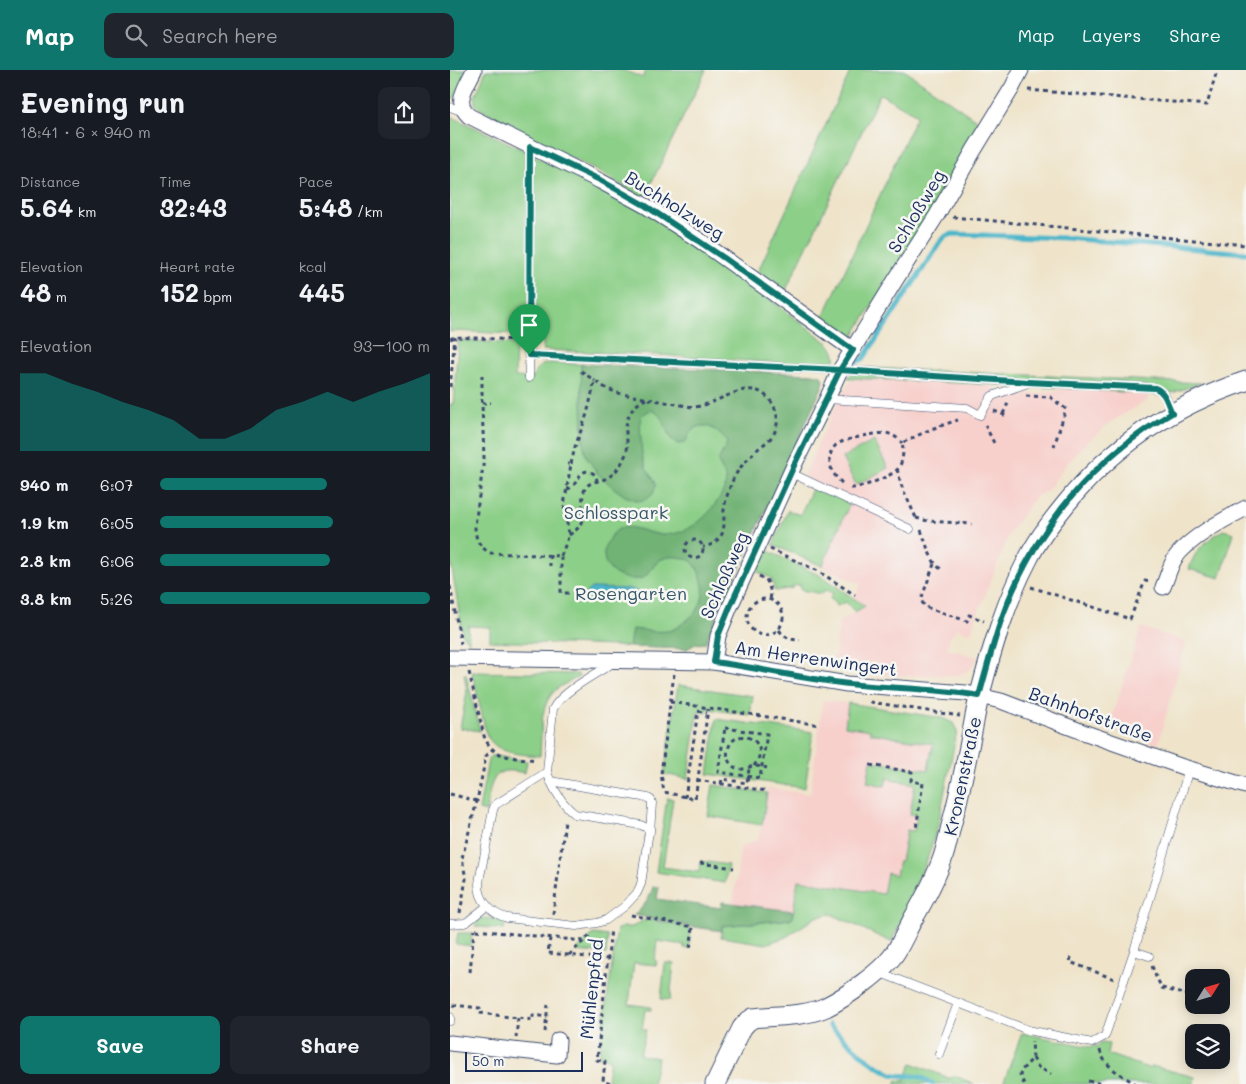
<!DOCTYPE html>
<meta charset="utf-8">
<style>
body{margin:0;font-family:Mali,sans-serif;background:#20242c;color:#f1f3f6;height:100vh;display:flex;flex-direction:column;font-size:19px;white-space:nowrap}
*{box-sizing:border-box;margin:0}
p{font-size:16px;color:#9ea1a6}
.icon{flex:none;width:28px;height:28px;fill:none;stroke:currentColor;stroke-width:2;stroke-linecap:round;stroke-linejoin:round}
.map{position:relative;flex:1;overflow:hidden}
.sheet{display:flex;flex-direction:column;background:#171b24;width:450px}
.sheet>*{flex:none}
.needle{width:32px;rotate:53deg}
.controls{position:absolute;left:735px;top:899px;display:grid;gap:10px}
.controls a{display:grid;place-items:center;width:45px;height:45px;border-radius:10px;background:#171b24;box-shadow:0 2px 12px #0003;font-size:25px}
.scale{position:absolute;left:15px;bottom:12px;width:118px;box-sizing:border-box;padding-left:5px;border:2px solid #1b2f5e;border-top:0;font-size:14px;line-height:18px;white-space:nowrap;color:#1b2f5e;-webkit-text-stroke:4px #f6f6f2;paint-order:stroke}
.pin{position:absolute;display:grid;place-items:center;width:42px;height:42px;color:#fff;margin:-51px -21px;border-radius:50% 50% 50% 0;rotate:-45deg;box-shadow:0 0 5px #0007}
.pin .icon{rotate:45deg}
.round{display:grid;place-items:center;flex:none;width:52px;height:52px;border-radius:10px;background:#20242c}
.summary{display:flex;align-items:center;justify-content:space-between;height:85px;padding:0 20px}
h1{font-size:28px;font-weight:800;line-height:38px}
.metrics{display:grid;grid-template-columns:repeat(3,1fr);gap:8px;height:85px;padding:5px 20px}
.metrics div{display:grid;align-content:center}
.metrics b{font-size:25px;font-weight:800}
.metrics small{font-size:14px;font-weight:400}
.metrics p{font-size:14px}
.chart{height:140px;padding:10px 20px}
.chart p{display:flex;justify-content:space-between}
.chart svg{width:100%;height:90px;margin-top:5px;fill:#0f766e;opacity:.7}
.action{display:flex;gap:10px;margin-top:auto;padding:10px 20px}
.action a{flex:1;height:58px;border-radius:10px;background:#0f766e;color:#fff;font-size:20px;font-weight:800;line-height:58px;text-align:center}
.action a+a{background:#20242c;color:#f1f3f6}
ul{padding:0 20px;list-style:none;font-size:16px}
li{display:grid;grid-template-columns:80px 60px 1fr;align-items:center;height:38px}
li i{height:12px;border-radius:6px;background:#0f766e}
header{display:flex;align-items:center;gap:30px;box-sizing:border-box;height:70px;padding:0 25px;background:#0f766e;color:#fff}
header strong{font-size:24px}
nav{display:flex;gap:28px;margin-inline-start:auto;font-size:18px}
.search{width:350px;height:45px;background:#20242c;display:flex;align-items:center;gap:12px;box-sizing:border-box;padding:0 18px;border-radius:10px;color:#9ea1a6;font-size:19px}
main{display:flex;flex:1;min-height:0}
.map>svg:first-child{display:block}
.built{fill:#f7d0cc}
.green{fill:#8ccf88;stroke:#547f73}
.forest{fill:#71b274;stroke:#467069}
.water{fill:#4cb6ca;stroke:#347294}
.lines{fill:none;stroke-linecap:round;stroke-linejoin:round}
.stream{stroke:#4cb6ca;stroke-width:5}
.service-casing{stroke:#3b4a6e;stroke-width:9}
.minor-casing{stroke:#3b4a6e;stroke-width:17}
.tertiary-casing{stroke:#3b4a6e;stroke-width:21}
.path{stroke:#3b4a6e;stroke-width:3;stroke-dasharray:4 4;stroke-linecap:butt}
.service{stroke:#fff;stroke-width:8}
.minor{stroke:#fff;stroke-width:15}
.tertiary{stroke:#fff;stroke-width:19}
.route-casing{stroke:#fff;stroke-width:10}
.route{stroke:#0f766e;stroke-width:6}
.labels{text-anchor:middle;dominant-baseline:central;stroke-width:5;stroke-linejoin:round;paint-order:stroke}
.street-label{font-size:18px;fill:#1b2f5e;stroke:#f6f6f2}
.park-label{font-size:18px;fill:#375768;stroke:#f6f6f2}
</style>
<header>
<strong>Map</strong>
<div class="search"><svg class="icon" aria-label="search" viewBox="0 0 24 24"><circle cx="10" cy="10" r="6"/><path d="M15 15l6 6"/></svg>Search here</div>
<nav><a>Map</a><a>Layers</a><a>Share</a></nav>
</header>
<main>
<section class="sheet">
<div class="summary"><div><h1>Evening run</h1><p>18:41 · 6 × 940 m</p></div><a class="round"><svg class="icon" aria-label="share" viewBox="0 0 24 24"><path d="M12 15V3M7 8l5-5 5 5M5 13v7h14v-7"/></svg></a></div>
<div class="metrics">
<div><p>Distance</p><b>5.64<small> km</small></b></div>
<div><p>Time</p><b>32:43</b></div>
<div><p>Pace</p><b>5:48<small> /km</small></b></div>
</div>
<div class="metrics">
<div><p>Elevation</p><b>48<small> m</small></b></div>
<div><p>Heart rate</p><b>152<small> bpm</small></b></div>
<div><p>kcal</p><b>445</b></div>
</div>
<div class="chart"><p><span>Elevation</span>93–100 m</p>
<svg viewBox="0 0 160 44" preserveAspectRatio="none"><path d="M0 44V6L10 6L20 11L30 15L40 20L50 24L60 29L70 38L80 38L90 33L100 24L110 20L120 15L130 20L140 15L150 11L160 6V44z"/></svg>
</div>
<ul>
<li><b>940 m</b>6:07<i style="width:62%"></i></li>
<li><b>1.9 km</b>6:05<i style="width:64%"></i></li>
<li><b>2.8 km</b>6:06<i style="width:63%"></i></li>
<li><b>3.8 km</b>5:26<i style="width:100%"></i></li>
</ul>
<div class="action"><a>Save</a><a>Share</a></div>
</section>
<div class="map">
<svg width="796" height="1014" viewBox="0 0 796 1014">
<rect width="100%" height="100%" fill="#f6f6f2"/>
<filter id="ink" filterUnits="userSpaceOnUse"><feTurbulence type="fractalNoise" baseFrequency=".02" numOctaves="2"/><feDisplacementMap in="SourceGraphic" scale="10" xChannelSelector="R" yChannelSelector="G"/><feConvolveMatrix kernelMatrix="1 2 1 2 8 2 1 2 1" color-interpolation-filters="sRGB"/></filter>
<filter id="wash" filterUnits="userSpaceOnUse"><feTurbulence type="fractalNoise" baseFrequency=".0096" numOctaves="4" result="noise"/><feDisplacementMap in="SourceGraphic" scale="20" xChannelSelector="R" yChannelSelector="G"/><feGaussianBlur stdDeviation="1.12" result="paint"/><feColorMatrix in="noise" values="0 0 0 0 0 0 0 0 0 0 0 0 0 0 0 0 0 1.4 0 .05"/><feComposite in="paint" operator="in"/></filter>
<g filter="url(#wash)">
<rect width="100%" height="100%" fill="#efe4ca"/>
<g class="built">
<path d="M 412,309 L 542,316 L 546,320 L 550,328 L 562,323 L 590,324 L 617,318 L 699,324 L 698,330 L 659,353 L 637,372 L 616,395 L 598,420 L 585,427 L 559,464 L 520,564 L 507,558 L 499,569 L 498,579 L 527,587 L 524,594 L 518,601 L 509,605 L 453,606 L 419,604 L 383,599 L 389,552 L 415,536 L 404,528 L 411,514 L 323,475 L 338,440 L 350,445 L 364,415 L 354,405 L 385,337 L 397,315 L 403,310 Z"/>
<path d="M 691,557 L 736,572 L 708,675 L 658,658 Z"/>
<path d="M 373,630 L 492,648 L 503,653 L 507,661 L 488,755 L 477,790 L 461,824 L 465,826 L 441,872 L 381,844 L 342,849 L 343,842 L 283,833 L 291,777 L 308,769 L 312,755 L 318,718 L 360,724 Z"/>
</g>
<g class="green">
<path d="M 0,0 L 18,0 L 4,29 L 0,27 Z"/>
<path d="M 36,0 L 173,0 L 193,8 L 196,0 L 256,0 L 194,128 L 149,102 L 103,79 L 29,38 L 25,34 L 25,27 Z"/>
<path d="M 401,0 L 454,0 L 532,54 L 478,147 L 400,271 L 372,250 L 467,45 L 430,24 L 335,222 L 308,201 Z"/>
<path d="M 0,46 L 65,76 L 194,141 L 265,188 L 378,273 C 385,280 390,292 378,296 L 207,285 L 93,280 L 93,271 L 62,269 L 61,264 L 4,261 L 0,262 Z"/>
<path d="M 11,270 L 66,274 L 65,307 L 83,308 C 86,298 90,294 101,293 L 360,304 C 370,305 377,305 372,317 L 255,573 L 245,574 L 237,579 L 40,571 L 40,557 L 18,556 L 19,572 L 13,566 L 0,487 L 0,334 L 3,334 L 8,273 Z"/>
<path d="M 403,297 L 751,313 L 719,324 L 699,324 L 617,318 L 398,308 Z"/>
<path d="M 424,371 L 438,398 L 406,415 L 392,388 Z"/>
<path d="M 364,415 L 401,431 L 372,496 L 323,475 L 338,440 L 350,445 Z"/>
<path d="M 773,460 L 784,463 L 770,508 L 739,499 C 745,479 756,471 773,460 Z"/>
<path d="M 316,480 L 371,506 L 415,536 L 405,542 L 396,532 L 387,536 L 380,528 L 383,523 L 375,520 L 372,524 L 351,520 L 350,515 L 343,516 L 343,518 L 325,521 L 321,508 L 306,501 Z"/>
<path d="M 22,602 L 128,604 L 129,607 C 122,610 114,614 108,618 C 88,633 92,664 90,686 C 70,684 45,685 36,663 Z"/>
<path d="M 14,604 L 16,604 L 30,661 L 10,658 L 17,621 Z"/>
<path d="M 228,615 L 303,626 L 300,645 L 258,639 L 257,643 L 248,642 L 238,709 L 214,704 Z"/>
<path d="M 398,633 L 492,648 L 503,653 L 507,661 L 488,755 L 477,790 L 461,824 L 465,826 L 441,872 L 381,844 L 366,847 L 336,867 L 316,874 L 271,867 L 272,856 L 342,849 L 348,810 L 433,824 L 437,803 L 446,805 L 449,791 L 451,791 L 457,760 L 464,761 L 467,745 L 460,744 L 465,714 L 437,708 L 435,716 L 417,712 L 421,691 L 478,700 L 483,674 L 420,663 L 420,660 L 395,656 Z"/>
<path d="M 266,649 L 363,662 L 355,718 L 258,704 Z"/>
<path d="M 41,686 L 46,686 L 77,691 L 75,703 C 69,702 62,700 55,701 C 39,704 39,728 36,742 L 29,740 L 38,690 Z"/>
<path d="M 263,715 L 317,723 L 312,755 L 258,746 Z"/>
<path d="M 217,728 L 223,729 L 213,797 L 249,802 L 251,791 L 278,795 L 275,813 L 206,802 Z"/>
<path d="M 34,848 L 55,851 L 54,860 L 25,856 L 27,851 Z"/>
<path d="M 196,849 L 241,858 L 239,879 L 234,878 L 234,875 L 207,871 L 205,891 L 207,892 L 206,895 L 184,893 L 179,934 L 201,937 L 201,940 L 195,940 L 192,959 L 196,960 L 190,985 L 208,988 L 202,1014 L 168,1014 L 157,1009 L 160,989 L 149,987 L 167,859 L 174,857 L 182,857 Z"/>
<path d="M 8,863 L 22,863 L 21,876 L 6,874 Z"/>
<path d="M 143,864 L 158,866 L 156,884 L 126,881 Z"/>
<path d="M 215,893 L 224,893 L 220,930 L 211,929 Z"/>
<path d="M 572,963 L 641,977 L 647,976 L 652,973 L 659,974 L 657,984 L 701,999 L 702,996 L 745,1007 L 744,1014 L 553,1014 Z"/>
<path d="M 462,993 L 501,1009 L 503,1005 L 524,1014 L 445,1014 L 447,1010 L 454,1011 Z"/>
</g>
<g class="forest">
<path d="M 131,294 L 360,304 L 370,305 L 374,310 L 372,317 L 255,573 L 245,574 L 237,579 L 179,577 L 182,559 C 194,560 214,564 224,559 C 230,556 237,550 242,546 C 250,538 255,526 253,515 C 251,507 248,497 241,491 C 235,487 219,485 212,489 C 203,493 200,506 190,509 C 188,509 183,509 182,509 C 165,508 150,496 155,477 C 157,471 163,462 169,459 C 180,454 191,461 202,463 C 228,470 252,454 266,433 C 279,414 278,411 268,392 C 270,384 275,380 277,372 C 269,361 253,348 241,362 C 235,369 239,373 228,374 C 226,373 222,370 221,369 C 214,358 214,344 201,340 L 195,343 L 191,347 L 190,353 L 192,385 L 196,398 L 205,411 L 206,416 L 203,424 L 197,429 L 189,431 L 175,426 L 165,419 L 148,404 L 136,386 L 133,373 Z"/>
<path d="M 203,817 L 209,817 L 207,829 L 271,838 L 272,832 L 343,841 L 342,849 L 272,856 L 272,861 L 244,857 L 184,845 C 194,837 199,829 203,817 Z"/>
</g>
<path class="water" d="M 141,518 L 182,519 L 182,520 L 185,520 L 187,523 L 182,525 L 182,526 L 141,526 L 141,525 L 136,523 Z"/>
<g class="lines">
<g class="stream">
<path d="M 406,292 L 413,289 L 491,171 L 496,166 L 503,164 L 615,168 L 796,183"/>
<path d="M 379,955 C 397,971 420,995 442,1004 C 450,1007 460,1004 469,1007 C 474,1008 479,1012 483,1014"/>
</g>
</g>
</g>
<g filter="url(#ink)">
<g class="lines">
<g class="service-casing">
<g id="service">
<path d="M 0,37 L 14,42"/>
<path d="M 79,285 L 390,300 L 578,312 L 696,317 C 718,320 714,326 722,343"/>
<path d="M 79,308 L 80,77"/>
<path d="M 377,329 L 517,338 L 530,345 L 542,326 L 575,314"/>
<path d="M 341,403 L 460,459"/>
<path d="M 97,702 L 45,735 L 43,740 C 40,756 37,771 34,787 C 32,796 30,805 29,814 C 29,831 42,844 57,848 L 126,856 L 147,853 L 156,850 L 175,836 L 187,823 L 191,814 L 199,761 L 197,758 L 191,755 L 125,744 C 111,733 103,719 97,702 L 103,639 C 111,622 146,604 163,593"/>
<path d="M 100,711 L 198,728 L 201,730 L 202,733 L 200,762"/>
<path d="M 0,854 L 14,853 L 17,852 L 37,836"/>
<path d="M 699,886 L 684,881 L 739,699"/>
<path d="M 428,902 L 578,960 L 642,973 L 655,966 L 684,881"/>
<path d="M 0,947 L 0,951"/>
<path d="M 489,984 L 508,933"/>
</g>
</g>
<g class="minor-casing">
<g id="minor">
<path d="M 24,0 C 17,16 3,32 19,46 L 150,111 L 196,136 L 249,170 L 403,280"/>
<path d="M 713,517 C 717,508 720,496 725,488 C 739,468 775,449 796,438"/>
<path d="M 0,588 L 264,592 L 397,614 L 516,623 L 551,631 L 633,662 L 733,697 L 796,716"/>
<path d="M 264,592 L 268,566 L 279,539 L 346,391 L 377,329 L 390,300 L 446,209 L 487,145 L 524,80 L 562,18 L 571,0"/>
<path d="M 0,973 L 107,985 L 108,970"/>
</g>
</g>
<g class="tertiary-casing">
<path id="tertiary" d="M 265,1014 L 292,958 L 297,952 L 303,948 C 327,945 354,947 376,937 C 396,927 433,901 445,883 C 452,872 457,860 463,849 C 474,830 485,810 492,790 C 496,779 498,768 501,756 C 509,727 515,697 521,667 C 524,653 526,638 530,624 C 542,578 556,531 578,489 C 588,469 601,452 615,435 C 663,375 724,335 796,311"/>
</g>
<g class="path">
<path d="M 578,20 L 757,35 L 767,0"/>
<path d="M 503,147 L 796,175"/>
<path d="M 0,269 L 5,267 L 68,270"/>
<path d="M 131,301 L 145,311"/>
<path d="M 32,305 L 32,333 L 34,388 L 25,456 C 25,468 29,478 41,483 L 111,486 L 111,523 L 120,523"/>
<path d="M 0,317 L 5,267"/>
<path d="M 576,326 L 600,327 L 616,339 L 604,376"/>
<path d="M 32,333 L 41,333"/>
<path d="M 544,341 L 557,346"/>
<path d="M 553,344 L 559,331"/>
<path d="M 535,355 L 545,375"/>
<path d="M 121,394 L 125,377 L 137,344 L 145,311 L 154,317 L 167,323 L 242,337 C 266,337 297,306 317,327 C 327,336 331,353 323,365 C 320,370 314,374 309,378 C 301,386 292,394 286,404 C 281,412 275,430 274,440 C 273,452 277,463 266,471 C 262,475 258,476 253,477"/>
<path d="M 447,399 L 452,417 L 467,450"/>
<path d="M 392,413 C 381,404 374,387 386,375 C 393,369 426,363 436,363 C 442,364 448,368 452,373"/>
<path d="M 401,418 C 412,418 439,407 447,400 C 453,393 454,381 452,373 L 481,359 L 508,350"/>
<path d="M 117,419 C 128,418 128,397 141,402 C 145,404 147,407 147,412"/>
<path d="M 466,448 L 478,451 L 522,454"/>
<path d="M 471,460 C 476,472 481,495 493,500"/>
<path d="M 119,465 C 126,461 130,457 132,450 C 133,442 131,426 135,419 C 139,411 148,412 155,409 C 164,405 171,396 175,386 C 179,379 177,372 176,363 C 175,348 182,335 196,329"/>
<circle cx="244" cy="479" r="9"/>
<path d="M 320,479 L 368,501 L 405,525"/>
<path d="M 100,485 L 100,496"/>
<path d="M 111,486 L 119,465 L 114,435 L 121,394 L 118,394"/>
<path d="M 484,494 L 471,530 L 475,537 L 517,551 L 519,545 L 534,551"/>
<path d="M 309,506 L 316,509 C 319,516 322,522 320,530"/>
<path d="M 0,516 L 11,574"/>
<path d="M 581,517 L 680,549 L 695,511 L 700,512"/>
<circle cx="315" cy="547" r="18"/>
<path d="M 329,560 C 335,568 341,570 350,570"/>
<path d="M 19,602 L 34,666 C 43,690 65,687 87,690"/>
<path d="M 224,604 L 211,704 L 214,722 L 245,729 L 258,639"/>
<path d="M 220,632 L 370,655"/>
<path d="M 420,632 L 510,646"/>
<path d="M 275,658 L 317,664 L 310,708 L 268,702 Z"/>
<path d="M 420,695 L 462,702 L 461,711 L 473,713 L 466,759"/>
<path d="M 304,696 C 308,690 311,685 309,678 C 307,672 303,669 297,667 C 277,662 269,694 289,699 C 296,700 299,696 305,696 C 308,696 313,697 317,698"/>
<path d="M 247,710 L 317,721"/>
<path d="M 271,714 L 272,709 L 297,713 L 299,699"/>
<path d="M 0,724 L 27,731"/>
<path d="M 235,728 L 248,641 L 257,643"/>
<path d="M 250,793 L 284,798"/>
<path d="M 10,843 L 16,809 L 12,788 L 27,731 L 36,686 L 42,680"/>
<path d="M 103,844 L 115,751"/>
<path d="M 181,845 L 243,857 L 240,879"/>
<path d="M 26,860 L 134,871"/>
<path d="M 100,868 L 98,883 L 158,889"/>
<path d="M 119,885 L 140,865"/>
<path d="M 621,887 L 620,892 L 664,909"/>
<path d="M 702,896 L 706,907 L 712,918 L 744,927"/>
<path d="M 20,902 L 24,860"/>
<path d="M 3,935 L 30,938 L 30,943 L 83,950 L 83,945 L 97,947"/>
<path d="M 95,962 L 98,935"/>
<path d="M 66,968 L 68,948"/>
<path d="M 650,980 C 653,996 673,1006 686,1014"/>
<path d="M 583,988 L 588,997 L 601,1004"/>
<path d="M 638,1011 L 653,1014"/>
<path d="M 160,1014 L 153,1011 L 155,991 L 147,990 L 161,859"/>
<path d="M 574,1014 L 570,1005 L 571,1001 L 583,988 L 582,971"/>
</g>
<use href="#service" class="service"/>
<use href="#minor" class="minor"/>
<use href="#tertiary" class="tertiary"/>
</g>
</g>
<g class="lines" filter="url(#ink)">
<g class="route-casing">
<path id="route" d="M 79,285 L 390,300 L 346,391 L 279,539 L 268,566 L 264,592 C 309,598 354,609 399,614 C 443,619 486,618 529,626 C 537,598 544,569 554,542 C 586,458 643,388 722,343 C 717,334 716,322 705,318 L 578,312 L 390,300 L 403,280 L 274,188 L 196,136 L 150,110 L 80,77 L 79,285"/>
</g>
<use href="#route" class="route"/>
</g>
<g class="labels">
<g class="street-label">
<text transform="translate(225 135) rotate(32)">Buchholzweg</text>
<text transform="translate(466 141) rotate(-59)">Schloßweg</text>
<text transform="translate(274 505) rotate(-66)">Schloßweg</text>
<text transform="translate(366 588) rotate(8)">Am Herrenwingert</text>
<text transform="translate(641 644) rotate(20)">Bahnhofstraße</text>
<text transform="translate(512 706) rotate(-78)">Kronenstraße</text>
<text transform="translate(141 919) rotate(-84)">Mühlenpfad</text>
</g>
<g class="park-label">
<text x="166" y="442">Schlosspark</text>
<text x="181" y="523">Rosengarten</text>
</g>
</g>
</svg>
<div class="controls">
<a><svg class="needle" viewBox="-14 -14 28 28"><path d="M0-13l5 13h-10z" fill="#e53935"/><path d="M0 13l5-13h-10z" fill="#9ea1a6"/></svg></a>
<a><svg class="icon" aria-label="layers" viewBox="0 0 24 24"><path d="M12 4l9 5-9 5-9-5zM3 14l9 5 9-5"/></svg></a>
</div>
<div class="scale">50 m</div>
<div class="pin" style="left:79px;top:285px;background:#1e9e55"><svg class="icon" aria-label="arrive" viewBox="0 0 24 24"><path d="M6 21V4h12l-3 4 3 4H6"/></svg></div>
</div>
</main>
